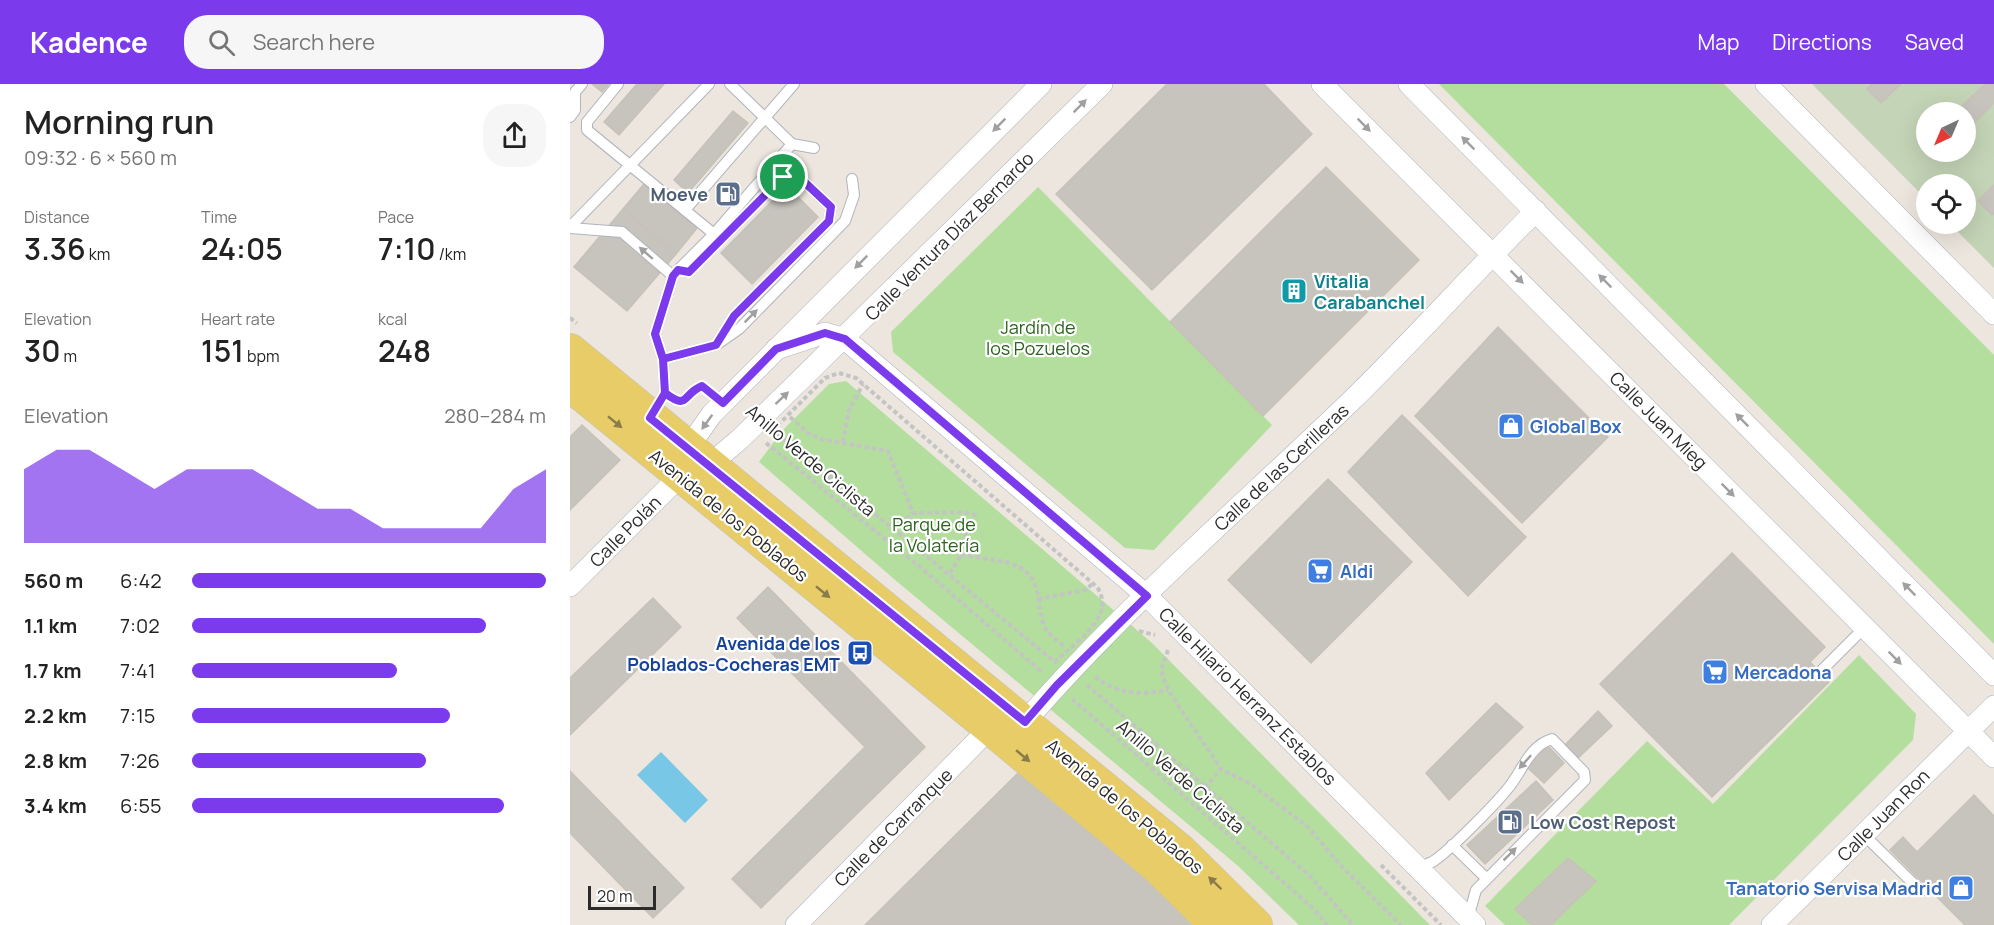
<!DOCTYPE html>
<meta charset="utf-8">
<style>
body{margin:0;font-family:Manrope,sans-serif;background:#f6f6f6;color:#222;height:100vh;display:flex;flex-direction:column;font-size:22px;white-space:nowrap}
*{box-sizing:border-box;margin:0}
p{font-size:20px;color:#767676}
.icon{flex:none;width:33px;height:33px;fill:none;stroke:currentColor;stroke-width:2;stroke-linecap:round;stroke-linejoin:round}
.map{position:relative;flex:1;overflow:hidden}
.side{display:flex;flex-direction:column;background:#fff;width:570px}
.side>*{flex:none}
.needle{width:39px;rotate:224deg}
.controls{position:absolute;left:1346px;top:18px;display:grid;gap:12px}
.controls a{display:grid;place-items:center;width:60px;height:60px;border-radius:50%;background:#fff;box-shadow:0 6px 24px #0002;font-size:30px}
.scale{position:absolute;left:18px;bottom:15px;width:68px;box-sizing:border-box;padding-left:6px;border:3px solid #2b2b2b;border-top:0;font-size:16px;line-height:21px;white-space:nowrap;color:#2b2b2b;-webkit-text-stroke:4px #fff;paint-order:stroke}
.pin{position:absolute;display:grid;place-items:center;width:51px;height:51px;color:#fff;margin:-26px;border:3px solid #fff;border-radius:50%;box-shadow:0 2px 6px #0007}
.round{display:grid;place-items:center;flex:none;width:63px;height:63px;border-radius:24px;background:#f6f6f6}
.summary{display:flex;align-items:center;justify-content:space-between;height:102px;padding:0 24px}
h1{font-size:33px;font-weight:600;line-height:45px}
.stats{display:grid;grid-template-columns:repeat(3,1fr);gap:9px;height:102px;padding:6px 24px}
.stats div{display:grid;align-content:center}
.stats b{font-size:30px;font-weight:600}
.stats small{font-size:16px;font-weight:400}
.stats p{font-size:16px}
.chart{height:168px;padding:12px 24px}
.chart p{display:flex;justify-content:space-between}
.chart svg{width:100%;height:108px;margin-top:6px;fill:#7c3aed;opacity:.7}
ul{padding:0 24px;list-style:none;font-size:20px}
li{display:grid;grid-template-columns:96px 72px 1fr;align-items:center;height:45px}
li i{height:15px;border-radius:8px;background:#7c3aed}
header{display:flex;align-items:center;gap:36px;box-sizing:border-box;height:84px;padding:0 30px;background:#7c3aed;color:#fff}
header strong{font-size:28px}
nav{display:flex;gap:33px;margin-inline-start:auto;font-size:21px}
.search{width:420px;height:54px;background:#f6f6f6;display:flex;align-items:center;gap:15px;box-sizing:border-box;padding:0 21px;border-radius:24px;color:#767676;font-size:22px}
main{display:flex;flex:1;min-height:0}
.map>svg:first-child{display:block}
.green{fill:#b3de9e}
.cemetery{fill:#c4d4b6;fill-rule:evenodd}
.water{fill:#78c7e6}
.building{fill:#c7c3bd;stroke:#c7c2b8;stroke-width:1.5}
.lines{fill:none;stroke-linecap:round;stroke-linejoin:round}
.service-casing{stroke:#b1b4bd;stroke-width:12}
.minor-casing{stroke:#b1b4bd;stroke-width:22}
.primary-casing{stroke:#c4c4c4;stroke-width:34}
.path{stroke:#c4c4c4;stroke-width:4;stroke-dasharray:4.5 3;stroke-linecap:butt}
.service{stroke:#fff;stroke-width:10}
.minor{stroke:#fff;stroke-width:21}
.primary{stroke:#e7cc67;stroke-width:33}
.oneway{fill:#a0a0a0}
.oneway2{fill:#897c49}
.route-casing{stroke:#fff;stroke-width:12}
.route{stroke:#7c3aed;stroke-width:8}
.labels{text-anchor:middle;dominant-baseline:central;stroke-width:4.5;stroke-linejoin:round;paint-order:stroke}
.service-label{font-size:18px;font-weight:bold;fill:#4e5e75;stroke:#fff;text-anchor:end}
.street-label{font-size:18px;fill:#2b2b2b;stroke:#fff}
.culture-label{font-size:18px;font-weight:bold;fill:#0d838f;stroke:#fff;text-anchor:start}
.park-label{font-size:18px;fill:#2c631f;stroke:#fff}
.shop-label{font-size:18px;font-weight:bold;fill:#366cbe;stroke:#fff;text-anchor:start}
.transit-label{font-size:18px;font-weight:bold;fill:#164399;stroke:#fff;text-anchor:end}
</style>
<header>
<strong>Kadence</strong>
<div class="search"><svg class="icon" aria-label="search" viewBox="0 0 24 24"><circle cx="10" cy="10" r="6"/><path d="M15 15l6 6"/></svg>Search here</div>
<nav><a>Map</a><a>Directions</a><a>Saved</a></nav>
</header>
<main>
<section class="side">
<div class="summary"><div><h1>Morning run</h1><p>09:32 · 6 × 560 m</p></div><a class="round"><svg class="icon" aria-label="share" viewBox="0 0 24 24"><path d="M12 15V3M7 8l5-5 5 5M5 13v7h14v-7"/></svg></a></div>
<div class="stats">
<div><p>Distance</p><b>3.36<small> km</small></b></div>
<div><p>Time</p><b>24:05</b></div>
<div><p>Pace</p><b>7:10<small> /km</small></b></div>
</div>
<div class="stats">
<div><p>Elevation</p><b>30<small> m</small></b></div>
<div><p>Heart rate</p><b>151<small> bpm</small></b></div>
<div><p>kcal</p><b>248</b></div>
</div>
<div class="chart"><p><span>Elevation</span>280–284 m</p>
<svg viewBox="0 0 160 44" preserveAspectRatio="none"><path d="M0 44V14L10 6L20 6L30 14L40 22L50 14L60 14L70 14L80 22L90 30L100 30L110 38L120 38L130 38L140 38L150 22L160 14V44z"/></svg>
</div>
<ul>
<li><b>560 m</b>6:42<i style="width:100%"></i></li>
<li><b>1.1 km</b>7:02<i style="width:83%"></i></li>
<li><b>1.7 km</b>7:41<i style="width:58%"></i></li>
<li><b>2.2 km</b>7:15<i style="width:73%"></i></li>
<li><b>2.8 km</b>7:26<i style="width:66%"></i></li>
<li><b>3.4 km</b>6:55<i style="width:88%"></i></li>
</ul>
</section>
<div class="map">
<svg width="1424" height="841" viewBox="0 0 1424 841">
<rect width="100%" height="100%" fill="#ece6de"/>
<g class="green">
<path d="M 869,0 L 1154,0 L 1424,271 L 1424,560 Z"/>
<path d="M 468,103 L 702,341 L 584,466 L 555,464 L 323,268 L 321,248 Z"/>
<path d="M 276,297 L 582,559 L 860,841 L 729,841 L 667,781 L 324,495 L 189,378 L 212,347 L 259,300 Z"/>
<path d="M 1289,571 L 1346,630 L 1343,656 L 1159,841 L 935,841 L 915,822 L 1077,657 L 1143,720 Z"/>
</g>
<path class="cemetery" d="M 1242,0 L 1424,0 L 1424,184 L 1380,140 L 1395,140 L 1395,100 L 1356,100 L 1356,115 ZM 1356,28 L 1395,28 L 1395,68 L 1356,68 Z"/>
<path class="water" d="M 91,668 L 138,716 L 115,739 L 67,691 Z"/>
<g class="building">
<path d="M 22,0 L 39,0 L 32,8 Z"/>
<path d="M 67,0 L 94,0 L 49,51 L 34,38 Z"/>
<path d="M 597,0 L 694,0 L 742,50 L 582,206 L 486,110 Z"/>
<path d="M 1302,0 L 1331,0 L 1311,19 L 1297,5 Z"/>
<path d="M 1415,0 L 1424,0 L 1424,19 L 1395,48 L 1395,28 L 1386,28 Z"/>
<path d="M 163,27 L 178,39 L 118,109 L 104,96 Z"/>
<path d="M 1358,68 L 1375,68 L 1366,76 Z"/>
<path d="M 756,83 L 849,176 L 693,332 L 600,238 Z"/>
<path d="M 74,100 L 127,144 L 106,170 L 53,125 Z"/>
<path d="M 1424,101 L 1424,129 L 1422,131 L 1408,117 Z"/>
<path d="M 217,102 L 248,133 L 182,200 L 151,169 Z"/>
<path d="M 53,125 L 106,170 L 57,227 L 4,183 Z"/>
<path d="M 928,243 L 1038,353 L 952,439 L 845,332 Z"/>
<path d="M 832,331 L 956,453 L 898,512 L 778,388 Z"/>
<path d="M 12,341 L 50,376 L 0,426 L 0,353 Z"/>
<path d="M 758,395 L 842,478 L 741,579 L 658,496 Z"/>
<path d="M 1162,469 L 1255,563 L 1240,578 L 1259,598 L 1142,713 L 1030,600 Z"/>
<path d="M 198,503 L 355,663 L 191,824 L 162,795 L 295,663 L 167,534 Z"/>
<path d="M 83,514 L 111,543 L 0,651 L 0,594 Z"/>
<path d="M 926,619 L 953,643 L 879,716 L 856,689 Z"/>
<path d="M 1028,627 L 1042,642 L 1007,675 L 994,662 Z"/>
<path d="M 978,662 L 994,679 L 974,699 L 957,683 Z"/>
<path d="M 455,682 L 627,841 L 295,841 Z"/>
<path d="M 0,687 L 114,804 L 83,834 L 0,749 Z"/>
<path d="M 966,697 L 983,716 L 915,780 L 897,761 Z"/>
<path d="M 1404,711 L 1424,732 L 1424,841 L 1395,841 L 1320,766 L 1333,753 L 1347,768 Z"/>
<path d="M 998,774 L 1026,797 L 981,841 L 962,841 L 945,825 Z"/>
</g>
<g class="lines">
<g class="service-casing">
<g id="service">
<path d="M 48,0 L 17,38 L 17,46 L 144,150"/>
<path d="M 160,0 L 222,60"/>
<path d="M 0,33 L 5,26 L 5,8 L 12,0"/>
<path d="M 115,126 L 224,0"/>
<path d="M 0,143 L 139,0"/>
<path d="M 0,144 L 52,148 L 103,192 L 85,250 L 93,275 L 95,309 L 83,328"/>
<path d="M 108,186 L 119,188 L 213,93 L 228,92 L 261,123 L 259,137 L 164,232 L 146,261"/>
<path d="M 105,189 L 144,150 L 222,60 L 244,64"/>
<path d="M 93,275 L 146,261 L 169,245 L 275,137 L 284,111 L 282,95"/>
<path d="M 1252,586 L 1295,543"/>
<path d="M 1293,750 L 1351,807"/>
<path d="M 882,761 L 916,794"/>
<path d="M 848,784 C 853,781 860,780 865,776 C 879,767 932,714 942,699 C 953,684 961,661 982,655 L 1014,688 L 1015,696 L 906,806 L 898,834"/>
</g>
</g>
<g class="minor-casing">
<g id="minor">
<path d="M 752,0 L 1424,673"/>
<path d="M 839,0 L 1424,591"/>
<path d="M 1196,0 L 1424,230"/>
<path d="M 206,265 L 255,249 L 275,255 L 577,512 L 905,841"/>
<path d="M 115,374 L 117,365 L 142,330 L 471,0"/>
<path d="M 0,502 L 110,392 L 138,382 L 170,355 L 532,0"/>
<path d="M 455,638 C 554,523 670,424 779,319 C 843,257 902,190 966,127"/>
<path d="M 226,841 L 420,644"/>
<path d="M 1202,841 L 1424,622"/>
</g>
</g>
<g class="primary-casing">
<g id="primary">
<path d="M 0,266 L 611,767 L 686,841"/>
<path d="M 0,301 L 420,644 L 586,782 L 646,841"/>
</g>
</g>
<g class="path">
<path d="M 0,234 L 7,239"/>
<path d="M 269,289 L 286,294 L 527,503 C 547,533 505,558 485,578 L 203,346 L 255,294 Z"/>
<path d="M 107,318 L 114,317 L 132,302 L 138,305"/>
<path d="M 220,333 L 238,349 L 251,355 L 318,367 L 343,429 L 394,428 L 405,431 L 390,459 L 392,470 C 411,476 439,474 455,487 C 474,502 465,529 477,547 C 481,553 490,558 495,563"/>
<path d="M 273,358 L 279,326 L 293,300"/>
<path d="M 196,359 L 356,488 L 472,588"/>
<path d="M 325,445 L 343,429"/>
<path d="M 380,489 L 392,470"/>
<path d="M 468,515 L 516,506 L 523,499"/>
<path d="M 569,547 L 585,551"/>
<path d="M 598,566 L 591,586 L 598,606 L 651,685 L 681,700 L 738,743 L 772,783 L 831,841"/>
<path d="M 525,593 C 550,611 569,611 598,606"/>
<path d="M 517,601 L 739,791 L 783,841"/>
<path d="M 502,615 L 743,824 L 757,841"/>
<path d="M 635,704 L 651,685"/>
<path d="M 811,781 L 871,841"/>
</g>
<use href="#service" class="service"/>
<use href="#minor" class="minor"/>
<use href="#primary" class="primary"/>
</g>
<defs><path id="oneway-solid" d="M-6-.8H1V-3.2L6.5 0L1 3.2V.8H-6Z" transform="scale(1.5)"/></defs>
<g class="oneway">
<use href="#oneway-solid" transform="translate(510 22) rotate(-45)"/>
<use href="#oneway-solid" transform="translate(429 41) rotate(135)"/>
<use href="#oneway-solid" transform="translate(794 41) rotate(45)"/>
<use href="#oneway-solid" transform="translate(898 59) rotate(-135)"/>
<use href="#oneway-solid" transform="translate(76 169) rotate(-139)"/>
<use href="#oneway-solid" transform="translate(291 178) rotate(135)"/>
<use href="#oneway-solid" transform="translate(947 193) rotate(45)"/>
<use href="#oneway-solid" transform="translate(1035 197) rotate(-135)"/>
<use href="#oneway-solid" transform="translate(181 232) rotate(-45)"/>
<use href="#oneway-solid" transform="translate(212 314) rotate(-43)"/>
<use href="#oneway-solid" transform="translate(1172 336) rotate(-135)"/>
<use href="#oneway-solid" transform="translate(137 338) rotate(126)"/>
<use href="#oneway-solid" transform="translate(1158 406) rotate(45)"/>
<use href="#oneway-solid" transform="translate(1339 505) rotate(-135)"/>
<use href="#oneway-solid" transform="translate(1325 574) rotate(45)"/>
<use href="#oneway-solid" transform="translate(955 678) rotate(132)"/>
<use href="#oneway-solid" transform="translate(940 770) rotate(-45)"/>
</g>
<g class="oneway2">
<use href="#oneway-solid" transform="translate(45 338) rotate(39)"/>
<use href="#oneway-solid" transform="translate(253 508) rotate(39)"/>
<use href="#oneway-solid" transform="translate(453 672) rotate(40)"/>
<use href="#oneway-solid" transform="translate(645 799) rotate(-136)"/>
</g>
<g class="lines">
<g class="route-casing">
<path id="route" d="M 213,93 L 228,92 L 261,123 L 259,137 L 164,232 L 146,261 L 93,275 L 95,309 L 80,334 L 455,638 L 487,601 L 577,512 L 275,255 L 255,249 L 206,265 L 153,319 L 132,302 C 112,310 119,327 95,309 L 93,275 L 85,250 L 103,192 L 108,186 L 119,188 L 213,93"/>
</g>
<use href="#route" class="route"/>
</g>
<defs>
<g id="fuel-square" transform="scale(1.35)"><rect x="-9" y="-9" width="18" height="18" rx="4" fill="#5c6f8a" stroke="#fff"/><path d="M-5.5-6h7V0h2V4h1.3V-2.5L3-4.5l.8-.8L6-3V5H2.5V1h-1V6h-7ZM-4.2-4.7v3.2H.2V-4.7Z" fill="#fff"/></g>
<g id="building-square" transform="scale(1.35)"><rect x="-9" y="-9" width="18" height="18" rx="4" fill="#0f9aa8" stroke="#fff"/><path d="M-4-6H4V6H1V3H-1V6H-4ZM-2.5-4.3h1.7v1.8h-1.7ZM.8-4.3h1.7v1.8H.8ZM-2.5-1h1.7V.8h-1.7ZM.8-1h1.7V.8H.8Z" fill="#fff"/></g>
<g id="shop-square" transform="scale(1.35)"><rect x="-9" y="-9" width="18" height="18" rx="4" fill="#3f7fe0" stroke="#fff"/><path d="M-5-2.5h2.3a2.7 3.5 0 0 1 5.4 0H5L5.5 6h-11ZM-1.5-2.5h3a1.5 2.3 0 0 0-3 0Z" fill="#fff"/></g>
<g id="supermarket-square" transform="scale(1.35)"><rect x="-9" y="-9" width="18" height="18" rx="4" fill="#3f7fe0" stroke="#fff"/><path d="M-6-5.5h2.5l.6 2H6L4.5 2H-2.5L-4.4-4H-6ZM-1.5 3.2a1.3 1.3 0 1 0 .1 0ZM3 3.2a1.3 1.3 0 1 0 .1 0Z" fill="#fff"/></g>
<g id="bus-square" transform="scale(1.35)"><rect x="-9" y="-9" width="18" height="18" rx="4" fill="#1a4fb4" stroke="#fff"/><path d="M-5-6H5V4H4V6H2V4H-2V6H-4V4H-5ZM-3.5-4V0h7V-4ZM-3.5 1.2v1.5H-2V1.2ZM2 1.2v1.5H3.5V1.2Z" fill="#fff"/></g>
</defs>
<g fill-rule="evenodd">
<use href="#fuel-square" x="158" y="110"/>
<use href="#building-square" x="724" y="207"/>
<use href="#shop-square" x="941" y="342"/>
<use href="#supermarket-square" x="750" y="487"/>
<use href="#bus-square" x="290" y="569"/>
<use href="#supermarket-square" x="1145" y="588"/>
<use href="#fuel-square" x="940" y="738"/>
<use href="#shop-square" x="1391" y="804"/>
</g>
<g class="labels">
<g class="service-label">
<text x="138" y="110">Moeve</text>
<text x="960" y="738" text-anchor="start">Low Cost Repost</text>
</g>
<g class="street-label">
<text transform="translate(379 152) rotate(-45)">Calle Ventura Díaz Bernardo</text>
<text transform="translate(1089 336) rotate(45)">Calle Juan Mieg</text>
<text transform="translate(241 376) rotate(40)">Anillo Verde Ciclista</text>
<text transform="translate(711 383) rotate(-43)">Calle de las Cerilleras</text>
<text transform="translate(159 431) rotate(39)">Avenida de los Poblados</text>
<text transform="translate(55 447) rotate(-45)">Calle Polán</text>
<text transform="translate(678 612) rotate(45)">Calle Hilario Herranz Establos</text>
<text transform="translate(611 692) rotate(41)">Anillo Verde Ciclista</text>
<text transform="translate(555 722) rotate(40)">Avenida de los Poblados</text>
<text transform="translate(1313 731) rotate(-45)">Calle Juan Ron</text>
<text transform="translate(323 743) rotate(-45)">Calle de Carranque</text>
</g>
<g class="culture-label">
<text x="744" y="197">Vitalia<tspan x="744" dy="21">Carabanchel</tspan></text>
</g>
<g class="park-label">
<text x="468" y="243">Jardín de<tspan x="468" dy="21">los Pozuelos</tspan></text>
<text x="364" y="440">Parque de<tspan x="364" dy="21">la Volatería</tspan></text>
</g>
<g class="shop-label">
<text x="960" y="342">Global Box</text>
<text x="770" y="487">Aldi</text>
<text x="1164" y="588">Mercadona</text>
<text x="1372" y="804" text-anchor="end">Tanatorio Servisa Madrid</text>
</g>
<g class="transit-label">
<text x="270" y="559">Avenida de los<tspan x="270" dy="21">Poblados-Cocheras EMT</tspan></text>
</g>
</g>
</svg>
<div class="controls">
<a><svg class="needle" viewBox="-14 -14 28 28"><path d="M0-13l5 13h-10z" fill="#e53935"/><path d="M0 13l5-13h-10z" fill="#767676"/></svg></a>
<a><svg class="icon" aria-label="locate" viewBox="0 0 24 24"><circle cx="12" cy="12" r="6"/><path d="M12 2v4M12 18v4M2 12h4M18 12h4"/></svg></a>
</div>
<div class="scale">20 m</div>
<div class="pin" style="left:213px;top:93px;background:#1e9e55"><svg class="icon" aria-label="arrive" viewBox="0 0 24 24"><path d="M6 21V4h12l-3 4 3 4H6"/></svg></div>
</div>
</main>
